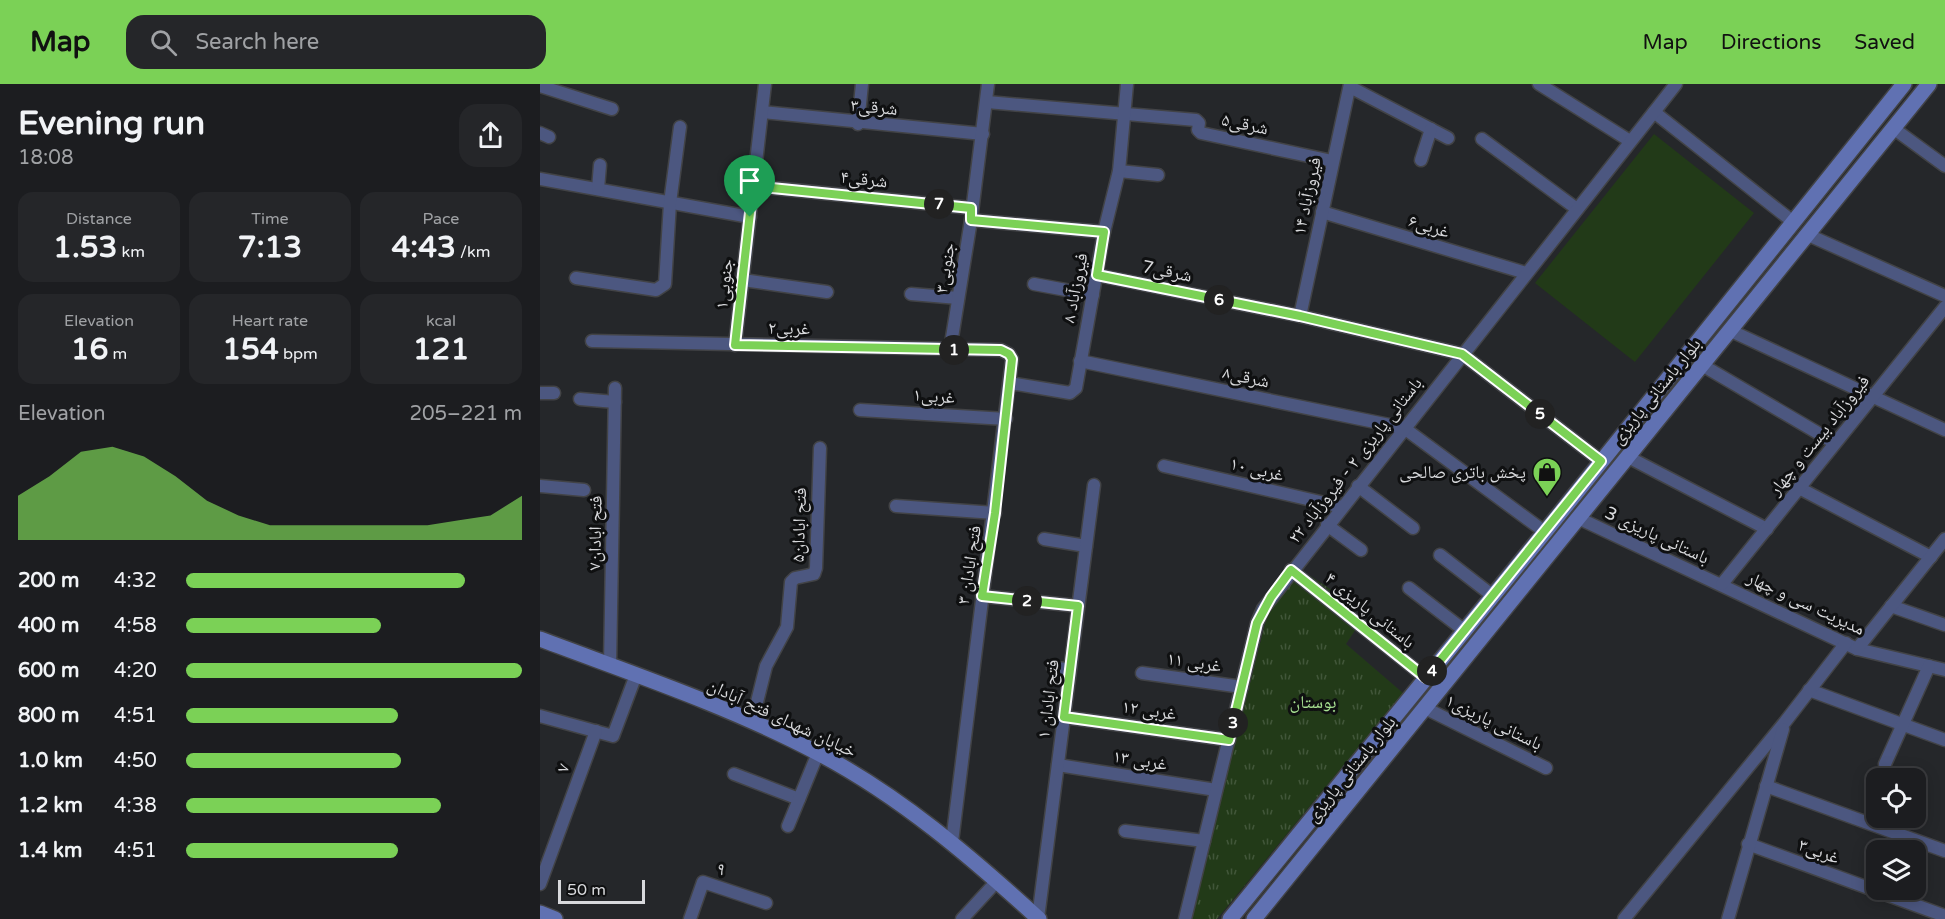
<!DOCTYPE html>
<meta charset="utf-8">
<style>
body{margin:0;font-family:"Varela Round","Noto Naskh Arabic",sans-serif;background:#252629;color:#f1f3f6;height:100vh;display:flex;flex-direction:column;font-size:22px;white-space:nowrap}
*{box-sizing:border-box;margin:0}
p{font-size:20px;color:#a0a2a5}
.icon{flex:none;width:33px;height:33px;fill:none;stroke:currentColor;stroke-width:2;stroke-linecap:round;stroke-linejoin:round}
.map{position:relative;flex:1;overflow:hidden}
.drawer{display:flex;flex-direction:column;background:#1c1d20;width:540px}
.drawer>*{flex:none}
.controls{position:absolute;left:1326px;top:684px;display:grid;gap:12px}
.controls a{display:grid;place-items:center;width:60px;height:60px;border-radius:12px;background:#1c1d20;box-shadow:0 3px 15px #0003,0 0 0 2px #3a3b3e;font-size:30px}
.scale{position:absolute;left:18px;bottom:15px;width:87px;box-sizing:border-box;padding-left:6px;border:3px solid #d8d9dc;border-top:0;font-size:16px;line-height:21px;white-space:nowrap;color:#d8d9dc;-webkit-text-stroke:4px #0f1011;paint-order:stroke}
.pin{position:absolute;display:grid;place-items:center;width:51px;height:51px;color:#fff;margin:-62px -26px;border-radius:50% 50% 50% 0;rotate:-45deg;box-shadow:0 0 6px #0007}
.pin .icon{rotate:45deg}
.km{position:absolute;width:30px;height:30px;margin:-15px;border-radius:50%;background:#222;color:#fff;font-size:16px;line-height:30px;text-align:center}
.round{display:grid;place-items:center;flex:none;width:63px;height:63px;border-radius:18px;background:#252629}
.overview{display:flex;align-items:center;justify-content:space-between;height:102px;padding:0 18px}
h1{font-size:33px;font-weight:700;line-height:45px}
.figures{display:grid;grid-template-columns:repeat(3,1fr);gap:9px;height:102px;padding:6px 18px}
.figures div{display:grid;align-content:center;border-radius:15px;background:#252629;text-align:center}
.figures b{font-size:30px;font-weight:700}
.figures small{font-size:16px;font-weight:400}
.figures p{font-size:16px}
.chart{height:168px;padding:12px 18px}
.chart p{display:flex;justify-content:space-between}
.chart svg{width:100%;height:108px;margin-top:6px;fill:#7bd156;opacity:.7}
ul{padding:0 18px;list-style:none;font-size:20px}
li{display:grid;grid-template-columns:96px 72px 1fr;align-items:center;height:45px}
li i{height:15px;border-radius:8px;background:#7bd156}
header{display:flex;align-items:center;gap:36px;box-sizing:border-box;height:84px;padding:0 30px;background:#7bd156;color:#111}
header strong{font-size:28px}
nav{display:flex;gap:33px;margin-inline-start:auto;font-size:21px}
.search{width:420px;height:54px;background:#252629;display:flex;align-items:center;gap:15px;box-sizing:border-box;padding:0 21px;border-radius:18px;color:#a0a2a5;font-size:22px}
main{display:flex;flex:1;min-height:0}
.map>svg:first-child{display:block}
.grass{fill:#223a18}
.park{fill:url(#park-tufts)}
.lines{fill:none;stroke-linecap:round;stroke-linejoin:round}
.street-casing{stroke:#424346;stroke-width:15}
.secondary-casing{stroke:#424346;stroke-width:18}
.street{stroke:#4c5780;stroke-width:12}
.secondary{stroke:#6071b2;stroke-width:15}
.route-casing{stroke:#fff;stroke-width:12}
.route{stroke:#7bd156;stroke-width:8}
.labels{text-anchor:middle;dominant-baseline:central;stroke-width:6;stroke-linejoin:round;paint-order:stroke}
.street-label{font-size:18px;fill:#d8d9dc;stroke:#0f1011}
.poi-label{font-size:18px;fill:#d8d9dc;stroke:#0f1011;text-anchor:end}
.park-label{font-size:18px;fill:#a8e292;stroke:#0f1011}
</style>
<header>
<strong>Map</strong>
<div class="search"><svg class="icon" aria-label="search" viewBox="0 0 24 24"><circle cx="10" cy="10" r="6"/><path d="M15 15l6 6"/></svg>Search here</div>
<nav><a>Map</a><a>Directions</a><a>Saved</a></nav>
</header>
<main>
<section class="drawer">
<div class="overview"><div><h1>Evening run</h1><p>18:08</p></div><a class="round"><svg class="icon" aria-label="share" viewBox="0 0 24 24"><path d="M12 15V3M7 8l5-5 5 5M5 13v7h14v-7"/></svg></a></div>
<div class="figures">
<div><p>Distance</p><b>1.53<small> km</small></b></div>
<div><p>Time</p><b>7:13</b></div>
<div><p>Pace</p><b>4:43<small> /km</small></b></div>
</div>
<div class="figures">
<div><p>Elevation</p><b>16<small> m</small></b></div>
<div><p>Heart rate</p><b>154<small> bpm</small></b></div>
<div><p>kcal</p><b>121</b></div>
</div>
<div class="chart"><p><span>Elevation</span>205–221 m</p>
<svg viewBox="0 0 160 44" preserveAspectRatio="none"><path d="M0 44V26L10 18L20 8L30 6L40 10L50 18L60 28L70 34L80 38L90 38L100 38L110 38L120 38L130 38L140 36L150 34L160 26V44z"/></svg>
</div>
<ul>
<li><b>200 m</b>4:32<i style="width:83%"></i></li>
<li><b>400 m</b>4:58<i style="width:58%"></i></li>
<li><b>600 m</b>4:20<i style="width:100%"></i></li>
<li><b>800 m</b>4:51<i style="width:63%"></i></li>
<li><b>1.0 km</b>4:50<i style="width:64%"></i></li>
<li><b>1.2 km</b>4:38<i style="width:76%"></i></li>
<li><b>1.4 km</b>4:51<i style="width:63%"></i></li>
</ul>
</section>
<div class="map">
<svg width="1405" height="835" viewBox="0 0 1405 835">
<defs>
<pattern id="park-tufts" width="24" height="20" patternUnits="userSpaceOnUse" patternTransform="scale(1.5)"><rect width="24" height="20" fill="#223a18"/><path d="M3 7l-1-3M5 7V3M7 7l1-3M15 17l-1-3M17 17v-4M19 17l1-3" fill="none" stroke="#415639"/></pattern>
</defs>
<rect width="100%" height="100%" fill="#25272a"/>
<path class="grass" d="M 1114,50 L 1214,129 L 1095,278 L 995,199 Z"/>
<path class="park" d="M 759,484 L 812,520 L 805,532 L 818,542 L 806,560 L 863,609 L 677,835 L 650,835 L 725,540 L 730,526 Z"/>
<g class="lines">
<g class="street-casing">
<g id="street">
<path d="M 999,0 L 1090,57"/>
<path d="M 0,2 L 72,25"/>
<path d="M 810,3 L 908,54"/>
<path d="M 447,18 L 656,36 L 659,39 L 658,46 L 661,49 L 792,77"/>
<path d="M 222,28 L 443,50"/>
<path d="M 1114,28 L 1252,137"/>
<path d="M 318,40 L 322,0"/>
<path d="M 1353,44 L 1405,82"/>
<path d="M 0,49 L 9,53"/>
<path d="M 942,55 L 1037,125"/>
<path d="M 881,76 L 891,45"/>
<path d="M 579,87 L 618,91"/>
<path d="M 0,95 L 210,133"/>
<path d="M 213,102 L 431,124"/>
<path d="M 58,105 L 60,81"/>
<path d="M 782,128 L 986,189"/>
<path d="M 431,136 L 564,148"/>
<path d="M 1266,150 L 1405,212"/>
<path d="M 557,191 L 760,232 L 922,270 L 1061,377"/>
<path d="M 36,194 L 116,206 L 125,200 L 130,119 L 140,43"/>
<path d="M 203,196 L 287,208"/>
<path d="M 494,200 L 553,211"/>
<path d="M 371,210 L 418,214"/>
<path d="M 760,232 L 810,0"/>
<path d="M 1189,246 L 1405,346"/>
<path d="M 52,257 L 461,266 L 469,270 L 472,275 L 412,758"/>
<path d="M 195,261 L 225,0"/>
<path d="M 410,266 L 431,136 L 448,0"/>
<path d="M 540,277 L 864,344 L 1005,448"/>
<path d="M 1162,281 L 1295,359"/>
<path d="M 470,299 L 530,309 L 536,304 L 564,148 L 579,87 L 587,0"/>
<path d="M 0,309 L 14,309"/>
<path d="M 40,315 L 75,318"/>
<path d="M 320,326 L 466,335"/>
<path d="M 1088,373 L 1227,445"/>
<path d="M 624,382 L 802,423"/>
<path d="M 0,402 L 44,406"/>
<path d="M 818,402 L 873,444"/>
<path d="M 1259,404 L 1391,473"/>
<path d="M 356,422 L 455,429"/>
<path d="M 1038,434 L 1317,565 L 1405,586"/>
<path d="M 787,441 L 821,466"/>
<path d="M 504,455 L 546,462"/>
<path d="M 900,471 L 953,512"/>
<path d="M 751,486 L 886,594"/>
<path d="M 1182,500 L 1405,223"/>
<path d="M 869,504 L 925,547"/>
<path d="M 442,512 L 538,522"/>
<path d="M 1351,522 L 1405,541"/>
<path d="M 1317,565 L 1405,455"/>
<path d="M 70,581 L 75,304"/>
<path d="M 513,584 L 530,585"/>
<path d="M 602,589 L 702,603"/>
<path d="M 1269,606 L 1405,656"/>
<path d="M 885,624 L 1006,684"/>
<path d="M 0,632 L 73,652 L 96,591"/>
<path d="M 524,633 L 689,656"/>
<path d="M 212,638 L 226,582 L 247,543 L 251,498 L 255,494 L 274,490 L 276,484 L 280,364"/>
<path d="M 1345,680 L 1389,582"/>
<path d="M 518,681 L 676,706"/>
<path d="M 194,690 L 259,715"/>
<path d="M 1226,702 L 1405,767"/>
<path d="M 248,742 L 278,669"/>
<path d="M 585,747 L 664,757"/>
<path d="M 1208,760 L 1405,832"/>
<path d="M 0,800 L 56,647"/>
<path d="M 498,834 L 554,401"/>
<path d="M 150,835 L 163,798 L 226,819"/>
<path d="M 422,835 L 457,797"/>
<path d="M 645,835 L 717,539 L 723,525 L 1136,0"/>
<path d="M 1084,835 L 1245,638 L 1306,559"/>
<path d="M 1188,835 L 1243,645"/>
</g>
</g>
<g class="secondary-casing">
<g id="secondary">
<path d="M 0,555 C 93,590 189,622 278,669 C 360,712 431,773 499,835"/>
<path d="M 0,829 L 15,835"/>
<path d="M 690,835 L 1005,448 L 1364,0"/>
<path d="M 714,835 L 1389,0"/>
</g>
</g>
<use href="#street" class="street"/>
<use href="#secondary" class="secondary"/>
</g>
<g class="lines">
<g class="route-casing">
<path id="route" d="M 213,102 L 431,124 L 431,136 L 564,148 L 557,191 L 760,232 L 922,270 L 1061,377 L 886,594 L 751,486 L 731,513 L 717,539 L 689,656 L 524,633 L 538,522 L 442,512 L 455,429 L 472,275 L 469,270 L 461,266 L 195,261 Z"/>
</g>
<use href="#route" class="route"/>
</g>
<defs>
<g id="shop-pin" transform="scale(1.5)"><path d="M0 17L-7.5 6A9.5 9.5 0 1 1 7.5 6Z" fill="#7bd156" stroke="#0f1011"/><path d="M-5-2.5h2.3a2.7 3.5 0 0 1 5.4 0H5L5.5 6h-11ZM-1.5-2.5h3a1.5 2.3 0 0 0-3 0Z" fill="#111"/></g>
</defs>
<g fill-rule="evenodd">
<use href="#shop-pin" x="1007" y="388"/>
</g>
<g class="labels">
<g class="street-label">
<text transform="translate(334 23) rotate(5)">شرقی۳</text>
<text transform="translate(705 40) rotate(12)">شرقی۵</text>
<text transform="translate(324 95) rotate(6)">شرقی۴</text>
<text transform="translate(767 112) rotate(-78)">فیروزآباد ۱۴</text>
<text transform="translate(889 142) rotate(17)">غربی۶</text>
<text transform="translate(405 184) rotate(-81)">جنوبی۳</text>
<text transform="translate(627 187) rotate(11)">شرقی7</text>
<text transform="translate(184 200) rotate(-84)">جنوبی۱</text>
<text transform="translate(535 204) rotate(-79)">فیروزآباد ۸</text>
<text transform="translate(249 244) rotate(1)">غربی۲</text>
<text transform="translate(706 293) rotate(12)">شرقی۸</text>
<text transform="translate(1116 307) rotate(-51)">بلوار باستانی پاریزی</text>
<text transform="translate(394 312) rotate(4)">غربی۱</text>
<text transform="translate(1279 351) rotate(-51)">فیروزآباد بیست و چهار</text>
<text transform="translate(815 376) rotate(-52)">باستانی پاریزی ۲ - فیروزآباد ۲۲</text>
<text transform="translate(717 385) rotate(13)">غربی ۱۰</text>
<text transform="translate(259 441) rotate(-88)">فتح ابادان۵</text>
<text transform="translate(55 449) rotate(-89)">فتح ابادان۷</text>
<text transform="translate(1117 451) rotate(25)">باستانی پاریزی 3</text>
<text transform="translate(429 481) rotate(-81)">فتح ابادان ۳</text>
<text transform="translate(1266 519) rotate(25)">مدیریت سی و چهار</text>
<text transform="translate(830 526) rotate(39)">باستانی پاریزی ۴</text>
<text transform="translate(654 578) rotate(8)">غربی ۱۱</text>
<text transform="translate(508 615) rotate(-83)">فتح ابادان ۱</text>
<text transform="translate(609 626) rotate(8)">غربی ۱۲</text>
<text transform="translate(242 634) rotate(25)">خیابان شهدای فتح آبادان</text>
<text transform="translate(954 638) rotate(26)">باستانی پاریزی۱</text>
<text transform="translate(600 676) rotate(9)">غربی ۱۳</text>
<text transform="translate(23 684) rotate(-70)">۷</text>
<text transform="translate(811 685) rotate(-51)">بلوار باستانی پاریزی</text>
<text transform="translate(1279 767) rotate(20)">غربی۳</text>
<text transform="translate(181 785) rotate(19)">۹</text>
</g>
<g class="poi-label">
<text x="986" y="388">پخش باتری صالحی</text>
</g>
<g class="park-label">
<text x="773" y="618">بوستان</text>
</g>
</g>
</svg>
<div class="controls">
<a><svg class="icon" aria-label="locate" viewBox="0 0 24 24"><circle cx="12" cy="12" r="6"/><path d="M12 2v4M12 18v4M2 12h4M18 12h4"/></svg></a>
<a><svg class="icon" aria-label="layers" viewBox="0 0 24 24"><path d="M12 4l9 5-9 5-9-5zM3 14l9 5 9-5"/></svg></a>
</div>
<div class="scale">50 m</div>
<div class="pin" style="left:210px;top:133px;background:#1e9e55"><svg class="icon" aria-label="arrive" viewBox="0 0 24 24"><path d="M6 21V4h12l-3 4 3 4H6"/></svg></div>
<b class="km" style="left:414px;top:266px">1</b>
<b class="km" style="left:487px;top:517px">2</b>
<b class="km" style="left:693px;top:639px">3</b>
<b class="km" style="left:892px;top:587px">4</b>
<b class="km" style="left:1000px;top:330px">5</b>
<b class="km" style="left:679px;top:216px">6</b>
<b class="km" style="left:399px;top:120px">7</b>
</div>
</main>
